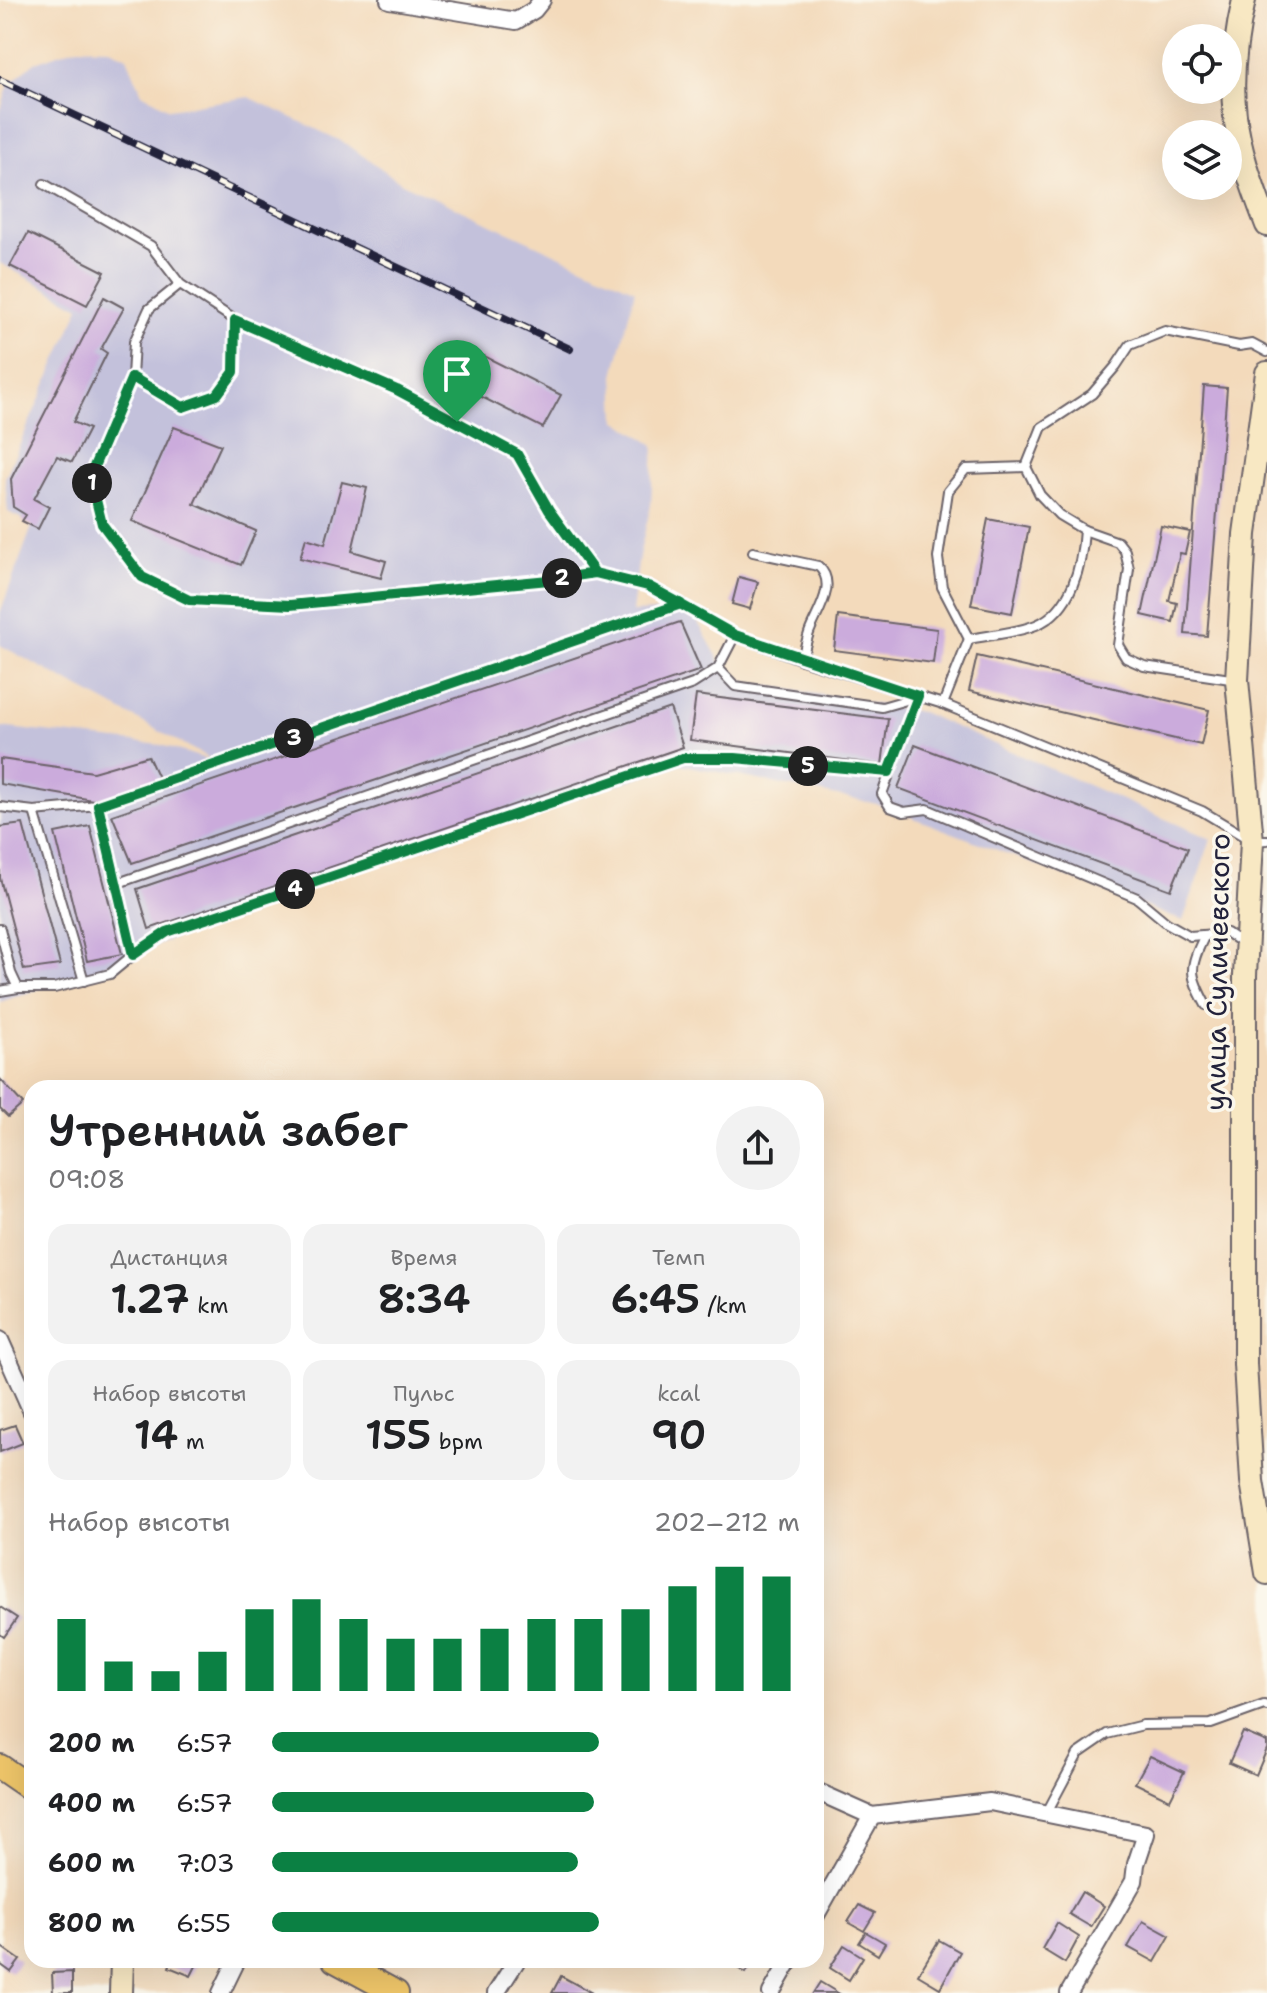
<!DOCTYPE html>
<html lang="ru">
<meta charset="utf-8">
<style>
body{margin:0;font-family:"Shantell Sans",sans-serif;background:#f2f2f2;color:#202124;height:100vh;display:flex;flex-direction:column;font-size:30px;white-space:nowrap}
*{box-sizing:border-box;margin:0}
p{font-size:26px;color:#757577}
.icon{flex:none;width:44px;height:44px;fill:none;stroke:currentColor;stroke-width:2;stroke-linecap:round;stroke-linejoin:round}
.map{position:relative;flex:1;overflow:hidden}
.sheet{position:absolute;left:24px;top:1080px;width:800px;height:888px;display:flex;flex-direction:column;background:#fff;border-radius:24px;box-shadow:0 8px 32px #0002}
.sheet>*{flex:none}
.fabs{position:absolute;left:1162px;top:24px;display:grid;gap:16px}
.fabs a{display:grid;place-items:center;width:80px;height:80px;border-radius:50%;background:#fff;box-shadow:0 8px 32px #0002;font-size:40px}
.pin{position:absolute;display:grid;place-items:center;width:68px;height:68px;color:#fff;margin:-82px -34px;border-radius:50% 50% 50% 0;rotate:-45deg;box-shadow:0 0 8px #0007}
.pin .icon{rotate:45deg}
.km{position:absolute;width:40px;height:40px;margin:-20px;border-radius:50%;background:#222;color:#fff;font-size:22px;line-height:40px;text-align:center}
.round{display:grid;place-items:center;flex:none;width:84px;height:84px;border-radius:42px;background:#f2f2f2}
.summary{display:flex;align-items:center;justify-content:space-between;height:136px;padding:0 24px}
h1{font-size:44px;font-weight:600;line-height:60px}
.metrics{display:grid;grid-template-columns:repeat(3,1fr);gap:12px;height:136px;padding:8px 24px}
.metrics div{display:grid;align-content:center;border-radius:20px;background:#f2f2f2;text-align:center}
.metrics b{font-size:40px;font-weight:600}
.metrics small{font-size:22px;font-weight:400}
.metrics p{font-size:22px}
.chart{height:224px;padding:16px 24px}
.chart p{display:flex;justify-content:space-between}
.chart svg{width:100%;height:144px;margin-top:8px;stroke:#0b8043;stroke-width:6}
ul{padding:0 24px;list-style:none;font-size:26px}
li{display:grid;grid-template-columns:128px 96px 1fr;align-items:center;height:60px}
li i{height:20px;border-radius:10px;background:#0b8043}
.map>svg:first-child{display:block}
.industrial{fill:#c3c1db}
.building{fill:#cbabdc}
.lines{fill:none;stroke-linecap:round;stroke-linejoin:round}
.lane-casing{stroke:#6b6268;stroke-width:12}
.street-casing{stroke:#6b6268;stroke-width:20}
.secondary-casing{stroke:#6b6268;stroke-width:26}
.primary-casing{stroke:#6b6268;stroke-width:28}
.lane{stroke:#fff;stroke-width:8}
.street{stroke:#fff;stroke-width:16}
.secondary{stroke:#f8e8c3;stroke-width:22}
.primary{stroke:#eec569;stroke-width:24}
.rail-casing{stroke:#22223b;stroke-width:8}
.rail{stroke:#fbf7ec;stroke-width:5;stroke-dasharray:15;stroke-linecap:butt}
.route-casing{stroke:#fff;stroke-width:16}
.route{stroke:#0b8043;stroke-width:10}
.labels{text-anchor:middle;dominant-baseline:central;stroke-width:7;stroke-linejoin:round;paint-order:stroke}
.street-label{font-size:28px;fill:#22223b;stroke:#fbf7ec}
</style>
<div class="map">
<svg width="1267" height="1993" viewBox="0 0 1267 1993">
<rect width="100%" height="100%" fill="#fbf7ec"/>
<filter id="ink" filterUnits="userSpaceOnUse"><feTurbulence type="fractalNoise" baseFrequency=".0125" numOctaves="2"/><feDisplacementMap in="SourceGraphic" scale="16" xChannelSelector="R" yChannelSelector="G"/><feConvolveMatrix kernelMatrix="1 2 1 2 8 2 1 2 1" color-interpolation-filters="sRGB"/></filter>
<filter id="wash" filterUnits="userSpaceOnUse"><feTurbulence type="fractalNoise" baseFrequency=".006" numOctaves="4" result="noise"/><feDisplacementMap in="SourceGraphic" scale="32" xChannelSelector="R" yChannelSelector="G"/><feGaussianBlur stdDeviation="1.8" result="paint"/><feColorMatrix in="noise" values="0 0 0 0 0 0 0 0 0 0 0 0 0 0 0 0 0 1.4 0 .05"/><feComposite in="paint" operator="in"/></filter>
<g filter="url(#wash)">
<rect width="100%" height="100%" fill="#f3dabb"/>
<path class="industrial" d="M 78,47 L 108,48 L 127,57 L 142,93 L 169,109 L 249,97 L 343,142 L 402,183 L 635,290 L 614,375 L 616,420 L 654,445 L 651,505 L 639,556 L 632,612 L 691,610 L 730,679 L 921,712 L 1211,839 L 1183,921 L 877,804 L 680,764 L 299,889 L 98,969 L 0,1002 L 0,727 L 161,745 L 216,762 L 0,645 L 0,613 L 33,524 L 8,512 L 5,478 L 80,307 L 0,263 L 0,112 L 9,84 L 35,62 Z"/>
<g id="blocks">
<g class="building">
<path d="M 28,233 L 105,272 L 87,305 L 10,266 Z"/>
<path d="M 104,297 L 124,308 L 101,349 L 107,353 L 73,422 L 89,429 L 72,462 L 57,456 L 34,499 L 49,507 L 38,529 L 22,521 L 26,515 L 13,507 L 11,479 Z"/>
<path d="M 484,356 L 561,395 L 543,428 L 466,389 Z"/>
<path d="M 1204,386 L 1227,388 L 1207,636 L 1185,634 Z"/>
<path d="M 174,427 L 221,445 L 194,504 L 256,531 L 241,565 L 132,521 Z"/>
<path d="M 342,482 L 367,488 L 352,551 L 386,561 L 381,578 L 300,558 L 306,538 L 325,544 Z"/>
<path d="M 988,519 L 1029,527 L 1012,613 L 971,605 Z"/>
<path d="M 1161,526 L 1190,532 L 1185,554 L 1180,553 L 1169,601 L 1177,603 L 1173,622 L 1142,615 Z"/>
<path d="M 739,577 L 758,582 L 750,609 L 732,604 Z"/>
<path d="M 838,616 L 937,629 L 933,663 L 834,650 Z"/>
<path d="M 680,622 L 701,670 L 132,863 L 112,815 Z"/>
<path d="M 977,656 L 1209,710 L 1201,745 L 969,691 Z"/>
<path d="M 696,695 L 888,719 L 882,765 L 690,740 Z"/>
<path d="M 670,708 L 683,747 L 149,929 L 137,889 Z"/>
<path d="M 915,745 L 1188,848 L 1171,890 L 898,788 Z"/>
<path d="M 148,756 L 160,782 L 93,800 L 0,784 L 0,759 L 93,772 Z"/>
<path d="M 23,824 L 60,965 L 24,970 L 0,878 L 0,827 Z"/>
<path d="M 90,826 L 122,954 L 87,961 L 55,833 Z"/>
<path d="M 0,1079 L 23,1104 L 8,1117 L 0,1109 Z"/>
<path d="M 15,1425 L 23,1443 L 0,1452 L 0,1430 Z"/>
<path d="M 0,1607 L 17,1618 L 4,1637 L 0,1634 Z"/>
<path d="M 1243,1732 L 1267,1742 L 1267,1749 L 1256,1775 L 1229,1763 Z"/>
<path d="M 1150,1756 L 1184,1772 L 1170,1800 L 1135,1783 Z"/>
<path d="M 1082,1892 L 1104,1906 L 1091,1927 L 1069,1914 Z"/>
<path d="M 859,1905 L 875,1913 L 864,1931 L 848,1922 Z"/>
<path d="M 1143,1921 L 1170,1936 L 1155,1962 L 1128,1947 Z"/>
<path d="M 1057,1923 L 1079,1937 L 1065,1963 L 1042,1949 Z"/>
<path d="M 866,1932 L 885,1943 L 878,1955 L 859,1943 Z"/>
<path d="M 939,1940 L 960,1952 L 940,1988 L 918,1975 Z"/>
<path d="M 844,1945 L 863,1957 L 849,1980 L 830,1968 Z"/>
<path d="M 0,1946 L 20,1960 L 11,1972 L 0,1964 Z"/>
<path d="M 172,1960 L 199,1960 L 191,1976 L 169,1967 Z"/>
<path d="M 724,1960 L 754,1960 L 746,1973 Z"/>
<path d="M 72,1972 L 72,1993 L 53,1993 L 52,1973 Z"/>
<path d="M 561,1976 L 592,1993 L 552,1993 Z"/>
<path d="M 820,1982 L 838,1993 L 813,1993 Z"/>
</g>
</g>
</g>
<g filter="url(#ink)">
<use href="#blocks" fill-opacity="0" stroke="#6b6268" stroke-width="2"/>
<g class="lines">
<g class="lane-casing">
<g id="lane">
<path d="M 44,184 L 151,246 L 180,284 L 235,320 L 397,390 L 517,454 L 549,510 L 595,573 L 648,586 L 735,635 L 802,660 L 943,704 L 1202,811 L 1252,841 L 1267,840"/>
<path d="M 180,284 L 149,309 L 134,342 L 132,377 L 90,476 L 102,524 L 142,577 L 189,600 L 290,605 L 549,580 L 595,573"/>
<path d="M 132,377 L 183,407 L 217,395 L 234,372 L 235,320"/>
<path d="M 1026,467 L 966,469 L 948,491 L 938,558 L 942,587 L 969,639 C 990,635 1016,633 1036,625 C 1072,610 1082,565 1084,530"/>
<path d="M 753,552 L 818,566 C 839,584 816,613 809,633 C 806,642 804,651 802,660"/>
<path d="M 718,668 L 735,686 L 882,707 L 917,697"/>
<path d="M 1237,680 L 1144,666 L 1126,658 L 1118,645 L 1129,569 L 1125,551 L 1118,542 L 1084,530 L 1059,515 L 1040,495 L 1026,467 L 1042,427 L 1092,394 L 1116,366 L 1130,345 L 1165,331 L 1239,346 L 1252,344 L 1267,352"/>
<path d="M 918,696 L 882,794 L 890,807 L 904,812 L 927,809 L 1137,898 L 1167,923 L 1190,936 L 1227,933 L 1243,944"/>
<path d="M 943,704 L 969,639"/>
<path d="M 98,805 L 133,955"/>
<path d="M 0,807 L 34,811 L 98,805 L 681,604"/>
<path d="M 34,811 L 84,981"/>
<path d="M 118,883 L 693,684 L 718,668 L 735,635"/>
<path d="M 0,929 L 11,973 L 18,988"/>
<path d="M 1204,937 C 1189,968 1189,974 1206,1005"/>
<path d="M 0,991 L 18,988 L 54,988 L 110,974 L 133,955 L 167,932 L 683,758 L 735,758 L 889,772"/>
<path d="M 1046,1814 L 1078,1754 L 1107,1734 L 1143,1725 L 1211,1724 L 1264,1705 L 1267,1706"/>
</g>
</g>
<g class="street-casing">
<g id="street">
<path d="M 389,0 L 516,21 L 534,10 L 542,0"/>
<path d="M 0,1340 L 32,1412"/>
<path d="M 816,1791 L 872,1816 L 990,1802 L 1146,1834 L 1136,1864 L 1134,1881 L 1069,1993"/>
<path d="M 816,1915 L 872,1816"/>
<path d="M 221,1993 L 237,1960"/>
<path d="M 496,1993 L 517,1960"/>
<path d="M 771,1993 L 790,1960"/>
</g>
</g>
<g class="secondary-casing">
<g id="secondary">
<path d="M 1244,0 C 1223,92 1233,138 1267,225"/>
<path d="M 1267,373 L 1245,534 L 1237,680 L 1252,841 L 1245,975 L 1245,1364 L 1252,1481 L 1267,1573"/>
<path d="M 121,1993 L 122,1960"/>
</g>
</g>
<g class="primary-casing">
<g id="primary">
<path d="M 0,1767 L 32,1789"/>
<path d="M 335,1960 L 396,1993"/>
</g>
</g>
<use href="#lane" class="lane"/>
<use href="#street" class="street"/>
<use href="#secondary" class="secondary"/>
<use href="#primary" class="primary"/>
<g class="rail-casing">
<path id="rail" d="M 0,80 L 570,349"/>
</g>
<use href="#rail" class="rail"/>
</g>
</g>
<g class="lines" filter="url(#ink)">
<g class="route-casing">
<path id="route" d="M 457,422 L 397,390 L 235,320 L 234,372 L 217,395 L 183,407 L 132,377 L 90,476 L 102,524 L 142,577 L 189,600 L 290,605 L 549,580 L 595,573 L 648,586 L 681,604 L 98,805 L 133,955 L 167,932 L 683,758 L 735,758 L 889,772 L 918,696 L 735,635 L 648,586 L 595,573 L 549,510 L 517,454 L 457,422"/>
</g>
<use href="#route" class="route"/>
</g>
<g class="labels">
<g class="street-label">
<text transform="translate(1217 972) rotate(-89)">улица Суличевского</text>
</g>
</g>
</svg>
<div class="fabs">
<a><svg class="icon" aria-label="locate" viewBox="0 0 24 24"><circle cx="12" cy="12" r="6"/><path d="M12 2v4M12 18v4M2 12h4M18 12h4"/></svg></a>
<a><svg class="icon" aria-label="layers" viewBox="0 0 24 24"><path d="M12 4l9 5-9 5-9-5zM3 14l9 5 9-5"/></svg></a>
</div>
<div class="pin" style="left:457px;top:422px;background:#1e9e55"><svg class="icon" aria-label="arrive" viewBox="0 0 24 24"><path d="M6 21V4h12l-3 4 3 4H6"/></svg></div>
<b class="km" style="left:92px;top:483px">1</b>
<b class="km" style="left:562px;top:578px">2</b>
<b class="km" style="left:294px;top:738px">3</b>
<b class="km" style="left:295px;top:889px">4</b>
<b class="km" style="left:808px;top:766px">5</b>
<section class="sheet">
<div class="summary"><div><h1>Утренний забег</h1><p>09:08</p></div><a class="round"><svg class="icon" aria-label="share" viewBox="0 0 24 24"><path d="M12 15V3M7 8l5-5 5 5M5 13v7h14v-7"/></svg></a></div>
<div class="metrics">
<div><p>Дистанция</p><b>1.27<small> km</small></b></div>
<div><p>Время</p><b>8:34</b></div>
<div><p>Темп</p><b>6:45<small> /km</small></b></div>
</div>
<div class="metrics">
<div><p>Набор высоты</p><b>14<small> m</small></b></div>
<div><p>Пульс</p><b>155<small> bpm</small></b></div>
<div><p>kcal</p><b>90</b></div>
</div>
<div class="chart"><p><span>Набор высоты</span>202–212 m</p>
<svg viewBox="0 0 160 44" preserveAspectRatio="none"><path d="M5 44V22M15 44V35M25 44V38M35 44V32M45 44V19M55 44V16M65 44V22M75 44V28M85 44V28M95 44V25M105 44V22M115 44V22M125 44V19M135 44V12M145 44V6M155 44V9"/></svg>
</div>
<ul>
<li><b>200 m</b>6:57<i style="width:62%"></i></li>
<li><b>400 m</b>6:57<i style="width:61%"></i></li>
<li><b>600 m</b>7:03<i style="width:58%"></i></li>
<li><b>800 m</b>6:55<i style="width:62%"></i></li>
</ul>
</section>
</div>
